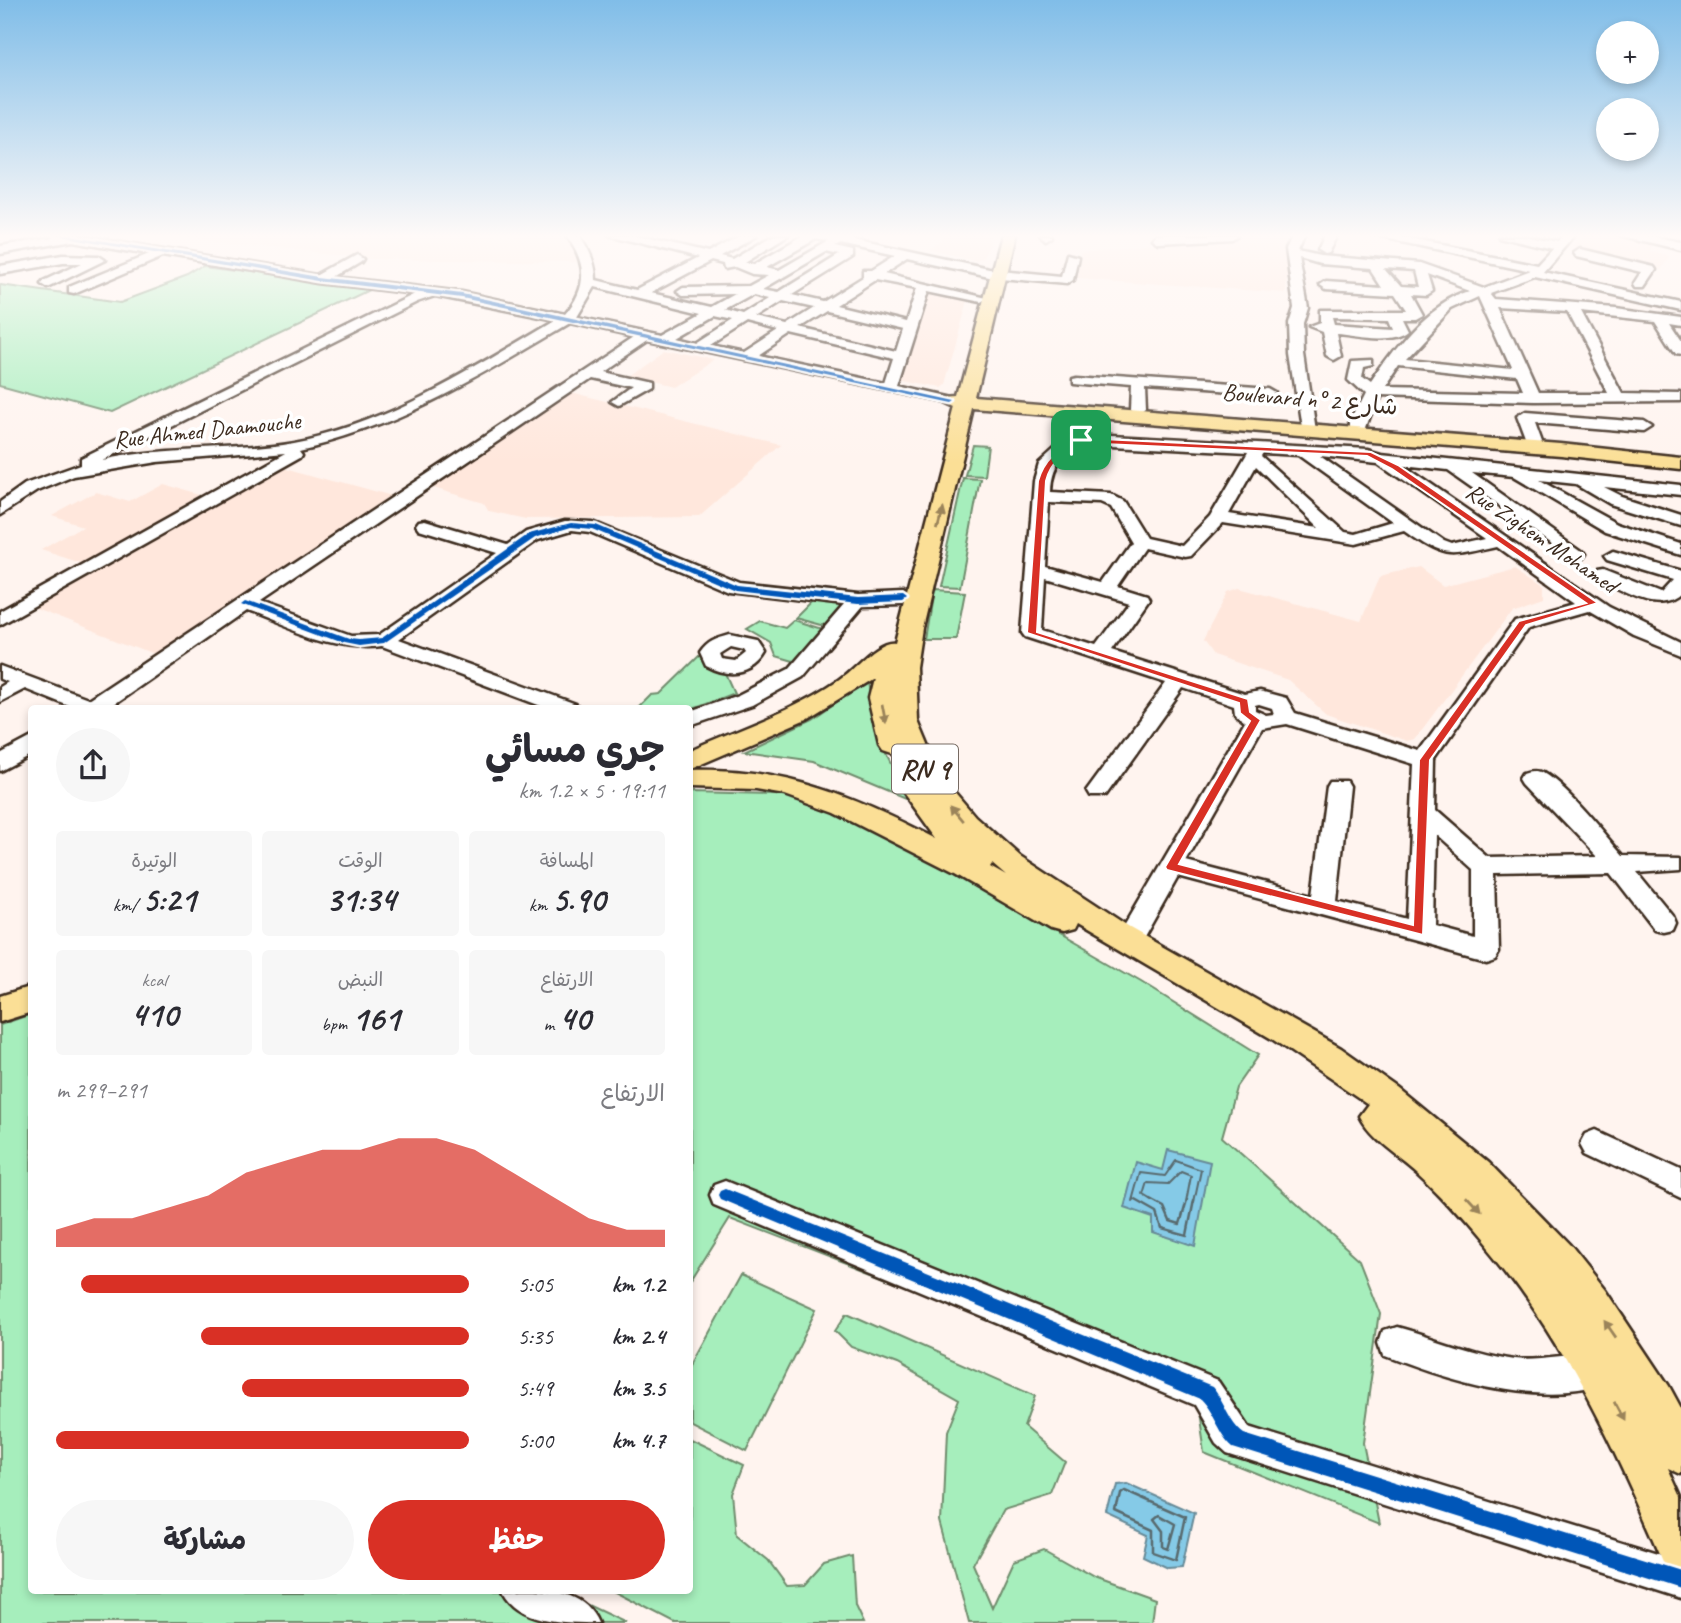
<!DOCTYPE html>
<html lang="ar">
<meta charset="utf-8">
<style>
body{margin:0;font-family:Caveat,"Playpen Sans Arabic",sans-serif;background:#f7f7f7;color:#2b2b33;direction:rtl;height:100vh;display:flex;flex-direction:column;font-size:26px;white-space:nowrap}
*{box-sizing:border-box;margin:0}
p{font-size:23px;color:#7c7c81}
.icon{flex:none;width:38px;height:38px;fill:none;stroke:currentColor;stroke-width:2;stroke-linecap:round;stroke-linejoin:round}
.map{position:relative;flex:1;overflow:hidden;direction:ltr}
.drawer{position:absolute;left:28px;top:705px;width:665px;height:889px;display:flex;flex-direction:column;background:#fff;border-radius:7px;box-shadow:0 4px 10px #0003;direction:rtl}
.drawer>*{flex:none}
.tools{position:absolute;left:1596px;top:21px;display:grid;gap:14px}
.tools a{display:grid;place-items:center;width:63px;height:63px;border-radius:50%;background:#fff;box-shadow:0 4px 10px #0003;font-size:35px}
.pin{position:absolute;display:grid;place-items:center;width:60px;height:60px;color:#fff;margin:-30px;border-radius:14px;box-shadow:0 4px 10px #0006}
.round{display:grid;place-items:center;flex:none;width:74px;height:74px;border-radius:37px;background:#f7f7f7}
.head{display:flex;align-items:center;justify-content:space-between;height:119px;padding:0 28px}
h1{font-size:38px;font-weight:700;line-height:52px}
.stats{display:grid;grid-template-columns:repeat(3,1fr);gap:10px;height:119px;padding:7px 28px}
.stats div{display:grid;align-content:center;border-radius:7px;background:#f7f7f7;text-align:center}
.stats b{font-size:35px;font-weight:700}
.stats small{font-size:19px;font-weight:400}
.stats p{font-size:19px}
.chart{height:196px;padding:14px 28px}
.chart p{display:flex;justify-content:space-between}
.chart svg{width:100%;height:126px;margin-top:7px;fill:#d93025;opacity:.7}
.primary-button{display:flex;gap:14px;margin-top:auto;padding:14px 28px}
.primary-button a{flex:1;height:80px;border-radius:42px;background:#d93025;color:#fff;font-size:28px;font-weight:700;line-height:80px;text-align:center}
.primary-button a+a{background:#f7f7f7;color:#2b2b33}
ul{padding:0 28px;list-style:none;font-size:23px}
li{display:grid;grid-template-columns:112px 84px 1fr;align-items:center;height:52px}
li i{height:18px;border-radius:9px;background:#d93025}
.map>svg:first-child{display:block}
.built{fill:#ffe7dc}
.green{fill:#a6eebc;stroke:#708c6d;stroke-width:2}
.water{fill:#85cae7;stroke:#678a97;stroke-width:2}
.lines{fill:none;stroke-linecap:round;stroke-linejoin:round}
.shore-far1{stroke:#596a6e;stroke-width:2}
.shore{stroke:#596a6e;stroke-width:2.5}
.minor-casing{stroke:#3b2a1e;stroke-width:5}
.major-casing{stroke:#3b2a1e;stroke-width:5}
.minor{fill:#fff;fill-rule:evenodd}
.major{fill:#fbdf96;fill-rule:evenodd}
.cycleway-casing{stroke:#fff;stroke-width:5}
.cycleway{fill:#0057b8;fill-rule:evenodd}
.oneway{fill:#9b845a}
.route{fill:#d93025;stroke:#fff;stroke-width:2;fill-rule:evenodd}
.labels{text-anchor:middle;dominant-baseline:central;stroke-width:7;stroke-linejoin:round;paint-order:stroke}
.far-street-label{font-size:24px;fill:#3b2a1e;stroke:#fff}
.shield{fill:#fff;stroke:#766a62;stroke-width:2}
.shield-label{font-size:28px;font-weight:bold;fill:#3b2a1e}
</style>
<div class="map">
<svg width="1681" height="1623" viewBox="0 0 1681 1623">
<rect width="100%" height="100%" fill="#fff4ef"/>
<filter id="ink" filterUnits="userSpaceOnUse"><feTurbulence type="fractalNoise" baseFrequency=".0143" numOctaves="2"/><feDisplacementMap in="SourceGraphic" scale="14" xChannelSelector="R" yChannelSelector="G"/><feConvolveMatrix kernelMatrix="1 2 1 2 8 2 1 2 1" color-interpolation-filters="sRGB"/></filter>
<g filter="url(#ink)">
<g class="built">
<path d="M 183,235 L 565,235 L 578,247 L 587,262 L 373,259 L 178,238 Z"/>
<path d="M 943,235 L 989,235 L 990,244 L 982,259 L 974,261 L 930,250 L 943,242 Z"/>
<path d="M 1241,235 L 1289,235 L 1286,293 L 1076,278 L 1080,250 Z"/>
<path d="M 1586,235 L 1607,235 L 1654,244 L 1649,252 L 1670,256 L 1661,270 L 1571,247 Z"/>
<path d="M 928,288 L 969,297 L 944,385 L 940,388 L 901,380 Z"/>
<path d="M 664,349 L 713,360 L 671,387 L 626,376 Z"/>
<path d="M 571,393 L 781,445 L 699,517 L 526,519 L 489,511 L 484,503 L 430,487 Z"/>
<path d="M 284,466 L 392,496 L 154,654 L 33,607 Z"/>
<path d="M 163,484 L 202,495 L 84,564 L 41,550 L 83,526 L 52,516 L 96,492 L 130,502 Z"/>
<path d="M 1515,566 L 1544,585 L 1544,597 L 1512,608 L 1415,739 L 1407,741 L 1326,714 L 1288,680 L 1213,655 L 1203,641 L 1228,592 L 1239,588 L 1361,621 L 1380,576 L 1419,567 L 1443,585 Z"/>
</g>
<g class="green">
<path d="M 205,266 L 371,289 L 110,413 L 0,383 L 0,285 L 120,302 L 187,277 Z"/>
<path d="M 973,445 L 988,446 L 984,476 L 965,475 Z"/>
<path d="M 963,478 L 980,479 L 960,587 L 939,586 Z"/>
<path d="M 932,590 L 965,592 L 956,639 L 924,639 Z"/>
<path d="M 814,600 L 846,605 L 829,627 L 796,618 Z"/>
<path d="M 794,620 L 826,630 L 797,662 L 776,656 L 771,643 L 747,629 L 760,621 L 785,628 Z"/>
<path d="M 705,651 L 708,668 L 725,673 L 734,693 L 690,710 L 638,709 L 652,695 L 661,694 Z"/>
<path d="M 867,681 L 874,731 L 910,801 L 814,761 L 744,751 L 812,719 Z"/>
<path d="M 690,793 L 817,796 L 1141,982 L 1258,1055 L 1236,1087 L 1222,1137 L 1360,1260 L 1381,1314 L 1363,1443 L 1379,1523 L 1204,1452 L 1196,1398 L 730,1218 L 690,1282 Z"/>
<path d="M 31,1014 L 32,1591 L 558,1591 L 626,1623 L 0,1623 L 0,1025 Z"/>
<path d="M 741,1275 L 817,1309 L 747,1451 L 690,1422 L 690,1368 Z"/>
<path d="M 847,1313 L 1035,1396 L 1024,1427 L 1065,1462 L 1052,1495 L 1003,1510 L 973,1564 L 992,1608 L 1014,1560 L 1044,1549 L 1094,1577 L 1155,1599 L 1152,1623 L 969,1623 L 942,1522 L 946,1432 L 959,1399 L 897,1364 L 851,1347 L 835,1331 Z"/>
<path d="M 690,1439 L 744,1465 L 733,1494 L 737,1535 L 768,1560 L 787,1586 L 805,1585 L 824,1564 L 852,1556 L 855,1606 L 863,1623 L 675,1623 L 613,1591 L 690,1591 Z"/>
</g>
<g class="water">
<path d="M 1168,1150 L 1210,1161 L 1195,1246 L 1153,1232 L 1153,1218 L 1124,1208 L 1136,1162 L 1163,1170 Z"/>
<path d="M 1126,1483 L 1194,1513 L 1182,1567 L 1168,1568 L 1143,1556 L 1148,1535 L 1107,1516 L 1115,1484 Z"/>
</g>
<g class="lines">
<g class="shore-far1">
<path d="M 1133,1202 L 1141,1173 L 1165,1176 L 1176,1160 L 1201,1169 L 1194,1202"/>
<path d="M 1154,1202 L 1144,1196 L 1148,1183 L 1168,1184 L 1181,1171 L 1191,1175 L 1186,1202"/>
</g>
<g class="shore">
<path d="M 1134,1200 L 1157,1213 L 1162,1228 L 1187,1235 L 1194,1200"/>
<path d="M 1151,1200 L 1164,1207 L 1170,1221 L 1180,1224 L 1187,1200"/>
<path d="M 1124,1490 L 1185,1517 L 1176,1560 L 1153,1552 L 1153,1530 L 1116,1513 L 1120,1493 Z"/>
<path d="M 1159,1515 L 1175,1524 L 1168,1549 L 1163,1547 L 1163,1531 L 1154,1519 Z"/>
</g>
<g class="minor-casing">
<g id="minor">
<path d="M 51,235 L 80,235 L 321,275 L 357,255 L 363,259 L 361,262 L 336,277 L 462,292 L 565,314 C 588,287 587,265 567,235 L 579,235 C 589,249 596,263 596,280 L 637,290 L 698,258 L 609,235 L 632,235 L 708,253 L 741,235 L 757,235 L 720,256 L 732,259 L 773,235 L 788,235 L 745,262 L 754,264 L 804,235 L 850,235 L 850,239 L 989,269 L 1062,276 L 1068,253 L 1078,256 L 1073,280 L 1067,284 L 989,277 L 907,259 L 884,274 L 987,298 L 981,302 L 929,291 L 899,386 L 957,399 L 957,405 L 647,340 L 600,372 L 649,383 L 649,389 L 619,406 L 612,402 L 631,388 L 590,379 L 259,603 L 351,636 L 379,635 L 497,553 L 419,529 L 416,525 L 419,521 L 425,520 L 508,545 L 526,532 L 565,521 L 593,522 L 739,582 L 858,595 L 903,593 L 912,599 L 903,605 L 863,606 L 803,677 L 752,705 L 690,726 L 690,712 L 738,695 L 789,669 L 844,605 L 728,591 L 590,532 L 572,530 L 538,540 L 399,639 L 576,704 L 579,709 L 549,709 L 382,646 C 335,652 290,627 246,611 L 105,709 L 75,709 L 25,689 L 0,702 L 0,687 L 8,682 L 0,679 L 0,666 L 88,699 L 634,337 L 570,323 C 484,374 399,427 301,448 L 304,452 L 302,455 L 0,625 L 0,611 L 286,451 L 157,462 L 74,476 L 37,491 L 0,515 L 0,502 L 25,484 L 81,464 L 81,458 L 415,294 L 323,283 L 163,256 L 74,294 L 69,293 L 69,287 L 149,254 L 73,241 L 0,254 L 0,246 L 53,238 ZM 816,239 L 829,241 L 779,270 L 767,267 ZM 841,244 L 895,256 L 871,271 L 863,271 L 863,277 L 823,302 L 792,295 L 853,257 L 853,251 L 835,247 ZM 826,252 L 839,255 L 779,292 L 763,289 ZM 711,261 L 723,264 L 724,269 L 735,267 L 752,274 L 769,275 L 749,286 L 683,287 L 677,291 L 683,295 L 735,294 L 712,307 L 651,293 ZM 875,280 L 917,288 L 906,322 L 836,305 ZM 595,287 L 702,313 L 662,335 L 577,317 ZM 754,294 L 770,298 L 743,315 L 725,310 ZM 435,296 L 556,320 C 474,368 389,424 294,441 C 231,452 165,446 102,460 L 417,302 ZM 783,301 L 814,308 L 787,325 L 756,318 ZM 827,311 L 903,329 L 896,351 L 800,328 ZM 715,316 L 733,320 L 697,343 L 677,338 ZM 747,323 L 778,331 L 744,353 L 711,346 ZM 791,334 L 894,358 L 886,383 L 758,356 Z"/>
<path d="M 1040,235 L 1052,235 L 1052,236 L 1046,240 Z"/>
<path d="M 1238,235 L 1232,239 L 1158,243 L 1152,239 L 1155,235 Z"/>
<path d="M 1293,235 L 1305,235 L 1298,251 L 1320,256 L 1419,264 L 1484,287 L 1529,270 L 1364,235 L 1390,235 L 1537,264 L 1552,248 L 1499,235 L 1524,235 L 1557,242 L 1563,235 L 1575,235 L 1543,272 L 1681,302 L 1681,310 L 1535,277 L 1491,293 L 1496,299 L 1616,308 L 1681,317 L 1681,325 L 1669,323 L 1681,341 L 1681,355 L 1676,354 L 1655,321 L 1581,313 L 1624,393 L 1681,394 L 1681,402 L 1533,403 L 1377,398 L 1364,434 L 1361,437 L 1351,437 L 1351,421 L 1364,395 L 1348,380 L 1352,361 L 1373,360 L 1373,366 L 1364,368 L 1362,379 L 1370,385 C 1396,348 1426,305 1470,291 L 1427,275 L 1432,291 L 1426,295 L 1411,294 L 1422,314 L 1415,318 L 1402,318 L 1408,330 C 1392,344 1356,334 1336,333 L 1341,356 L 1334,360 L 1327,356 L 1322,332 L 1309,327 L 1320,323 L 1320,310 L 1406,310 L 1395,293 L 1326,289 L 1320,285 L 1326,281 L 1384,285 L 1373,268 L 1320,264 L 1299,258 L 1308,308 L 1303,324 L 1304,355 L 1315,430 L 1307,435 L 1302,433 L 1290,355 L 1289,324 L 1294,308 L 1286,249 ZM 1386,269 L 1414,271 L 1418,287 L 1401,286 ZM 1480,296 L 1513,370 L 1405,359 L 1452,309 ZM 1500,308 L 1567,312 L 1609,393 L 1538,393 ZM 1332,317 L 1389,318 L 1393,328 L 1334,324 ZM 1398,366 L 1517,379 L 1523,393 L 1382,390 Z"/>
<path d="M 1325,235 L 1337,235 L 1328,253 L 1324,254 L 1318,250 Z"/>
<path d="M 1620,235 L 1645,235 L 1681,242 L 1681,250 Z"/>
<path d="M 1580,249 L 1654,267 L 1656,270 L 1645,286 L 1637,286 L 1635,283 L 1642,272 L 1576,256 L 1574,253 Z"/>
<path d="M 63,255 L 99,256 L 105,260 L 48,288 L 42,284 L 44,281 L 82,263 L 63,263 L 0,274 L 0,266 Z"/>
<path d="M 1074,375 L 1270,389 L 1277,393 L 1270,397 L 1145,388 L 1146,410 L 1138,415 L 1130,410 L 1131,387 L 1069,382 L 1069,376 Z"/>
<path d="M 1073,406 L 1081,411 L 1078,438 L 1094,434 L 1368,449 L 1382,453 L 1681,485 L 1681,495 L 1604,487 L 1622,496 L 1681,515 L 1681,526 L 1610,504 L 1576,484 L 1539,480 L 1617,523 L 1681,544 L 1681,555 L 1605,531 L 1514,477 L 1472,473 L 1581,550 L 1584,554 L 1581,558 L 1575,559 L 1448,470 L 1403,465 L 1609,607 L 1681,642 L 1681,655 L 1634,636 L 1589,610 L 1529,627 L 1436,760 L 1435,810 L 1490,858 L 1597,856 L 1527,783 L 1524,778 L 1527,773 C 1533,771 1538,770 1543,773 C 1567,787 1604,834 1623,856 L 1681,857 L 1681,869 L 1637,872 L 1673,916 L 1676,923 L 1673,930 L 1664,932 L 1655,930 L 1611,873 L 1497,875 L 1499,949 L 1495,956 L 1486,959 L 1178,877 L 1138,948 L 1129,951 L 1120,948 L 1116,941 L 1120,934 L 1245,721 L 1235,713 L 1234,705 L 1183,688 L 1105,797 L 1089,797 L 1086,792 L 1166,683 L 1025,637 L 1022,633 L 1034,481 L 1039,464 L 1061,444 L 1065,411 ZM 1094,444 L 1248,452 L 1210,517 L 1182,546 L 1146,538 L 1123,501 L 1111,495 L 1050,492 C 1051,462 1066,451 1094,444 ZM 1263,453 L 1298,455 L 1393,523 L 1356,534 L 1345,532 L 1261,456 ZM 1320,456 L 1378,462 L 1487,538 L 1452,546 L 1444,543 ZM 1256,466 L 1319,528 L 1229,514 ZM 1049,502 L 1102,504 L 1111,508 L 1131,542 L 1103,582 L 1045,566 ZM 1223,523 L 1356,544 L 1404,531 C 1446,561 1449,557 1498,546 L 1576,602 L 1515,619 L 1420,751 L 1295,713 L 1286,698 L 1260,691 L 1245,694 L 1112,652 L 1149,599 L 1147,595 L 1118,586 L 1144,548 L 1185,557 L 1191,556 ZM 1045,577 L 1129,602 L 1096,647 L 1042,630 ZM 1259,704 L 1272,708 L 1274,714 L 1266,715 L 1255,710 L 1255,705 ZM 1287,724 L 1414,764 L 1407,919 L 1337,901 L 1349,786 L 1346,781 L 1330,781 L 1327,786 L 1313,895 L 1186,862 L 1262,728 ZM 1434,835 L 1473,870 L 1473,936 L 1432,925 Z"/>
<path d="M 1525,413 L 1644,422 L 1652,427 L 1644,432 L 1535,423 L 1542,442 L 1534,447 L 1526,442 L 1517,418 Z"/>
<path d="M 1613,551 L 1681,571 L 1681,593 C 1659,617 1621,590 1597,579 L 1594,575 L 1597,571 L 1603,570 L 1661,593 L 1673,580 L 1607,560 L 1604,556 Z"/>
<path d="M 730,635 L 758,641 L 766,653 C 753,676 728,678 706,666 L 700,653 C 708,641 716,639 730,635 ZM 731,647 L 744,650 L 746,653 L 736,661 L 722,659 L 720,654 Z"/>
<path d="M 32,737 L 32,754 L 0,771 L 0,754 Z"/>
<path d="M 1597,1131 L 1681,1170 L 1681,1198 L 1587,1153 L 1582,1144 L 1587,1135 Z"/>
<path d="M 725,1181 L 1218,1381 L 1249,1427 L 1681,1560 L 1681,1598 L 1227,1453 L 1216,1443 L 1194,1405 L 714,1205 L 710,1195 L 714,1185 Z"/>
<path d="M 1397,1327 C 1434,1337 1474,1354 1513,1359 C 1543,1363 1586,1349 1610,1359 L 1615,1371 L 1610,1383 C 1545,1410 1448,1380 1385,1355 L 1381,1343 L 1385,1331 Z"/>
<path d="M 503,1591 C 537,1589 583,1586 598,1623 C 564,1623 519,1623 503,1591 Z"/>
</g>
</g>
<g class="major-casing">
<g id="major">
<path d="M 1001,235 L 1015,235 L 976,398 L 1561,444 L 1681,457 L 1681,469 L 1561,456 L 974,409 L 922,628 L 916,667 L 918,721 L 941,776 L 975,816 L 1020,856 L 1128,927 L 1341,1048 L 1399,1089 L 1488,1162 L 1569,1245 L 1605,1290 L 1669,1386 L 1681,1408 L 1681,1474 L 1668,1468 L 1681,1497 L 1681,1572 L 1665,1565 C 1621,1463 1574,1359 1505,1270 C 1478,1236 1449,1201 1416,1171 C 1398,1154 1370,1139 1359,1116 L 1368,1104 L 1272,1039 L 1076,924 L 1073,930 L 1062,933 L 1051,930 L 955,874 L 835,813 L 785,795 L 756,790 L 690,788 L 690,770 C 784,767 855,797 937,839 L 904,793 L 908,786 L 918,784 L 902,750 L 892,754 L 883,751 L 879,745 L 868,698 L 873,678 L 806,719 L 690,769 L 690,750 C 739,728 793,711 838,680 C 854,670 877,639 895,642 L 956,408 L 943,402 L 946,398 L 958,397 ZM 992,864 L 1006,876 L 990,867 Z"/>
<path d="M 32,986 L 32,1012 L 0,1022 L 0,996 Z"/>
</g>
</g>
<use href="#minor" class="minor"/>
<use href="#major" class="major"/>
<g class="cycleway-casing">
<g id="cycleway">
<path d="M 55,235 L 69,235 L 323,277 L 462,294 L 955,402 L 952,404 L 462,298 L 323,281 Z"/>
<path d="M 571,523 L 596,525 L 737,585 L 858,598 L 903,596 L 907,599 L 903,602 L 858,604 L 735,590 L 592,529 L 571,527 L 535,538 L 384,643 L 359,646 L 344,643 L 241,604 L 245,601 L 248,602 L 349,639 L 359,640 L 382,638 L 529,534 Z"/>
<path d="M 725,1189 L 1212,1387 C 1225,1402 1228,1422 1244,1434 L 1681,1570 L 1681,1588 L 1233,1447 C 1218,1434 1214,1413 1200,1399 L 720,1199 L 718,1195 L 720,1191 Z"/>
</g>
</g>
<use href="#cycleway" class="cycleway"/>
</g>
<defs><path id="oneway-solid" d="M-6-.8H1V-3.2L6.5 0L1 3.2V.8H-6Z" transform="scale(1.75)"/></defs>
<g class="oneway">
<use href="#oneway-solid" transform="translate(940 514) rotate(-75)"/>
<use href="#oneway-solid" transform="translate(884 714) rotate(79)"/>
<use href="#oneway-solid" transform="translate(957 813) rotate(-130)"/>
<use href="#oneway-solid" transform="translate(1473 1207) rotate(47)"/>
<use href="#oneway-solid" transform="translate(1610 1329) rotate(-125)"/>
<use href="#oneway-solid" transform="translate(1619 1411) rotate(62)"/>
</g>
</g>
<linearGradient id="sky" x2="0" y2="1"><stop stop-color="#80bde8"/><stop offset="0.51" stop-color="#fffaf8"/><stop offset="1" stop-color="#fffaf8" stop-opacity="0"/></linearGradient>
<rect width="1681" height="463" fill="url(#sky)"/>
<path class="route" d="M 1081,438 L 1371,452 L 1398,465 L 1598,603 L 1526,625 L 1430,760 L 1423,935 L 1167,870 L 1165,867 L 1250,721 L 1240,713 L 1239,703 L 1027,633 L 1038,481 C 1044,459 1060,446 1081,438 ZM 1082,443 L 1367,456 L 1392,469 L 1586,603 L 1519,621 L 1419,760 L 1413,925 L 1179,864 L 1261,720 L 1250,712 L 1248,699 L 1037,632 L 1046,481 C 1051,460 1065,453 1082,443 Z"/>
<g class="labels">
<g class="far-street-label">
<text transform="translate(1310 399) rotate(5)">Boulevard n° شارع 2</text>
<text transform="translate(207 430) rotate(-6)">Rue Ahmed Daamouche</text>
<text transform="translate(1542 538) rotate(34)">Rue Zighem Mohamed</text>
</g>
<rect class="shield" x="892" y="744.5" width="66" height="49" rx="5"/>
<g class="shield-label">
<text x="925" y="769">RN 9</text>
</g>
</g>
</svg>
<div class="tools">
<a>+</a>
<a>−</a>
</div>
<div class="pin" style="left:1081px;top:440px;background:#1e9e55"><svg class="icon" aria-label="arrive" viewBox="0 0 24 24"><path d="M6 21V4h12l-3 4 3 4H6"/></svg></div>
<section class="drawer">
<div class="head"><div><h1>جري مسائي</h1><p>19:11 · 5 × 1.2 km</p></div><a class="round"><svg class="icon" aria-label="share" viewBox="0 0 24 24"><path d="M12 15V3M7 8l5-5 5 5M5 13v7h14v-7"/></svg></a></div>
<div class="stats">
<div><p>المسافة</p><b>5.90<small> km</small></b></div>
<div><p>الوقت</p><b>31:34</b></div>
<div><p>الوتيرة</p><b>5:21<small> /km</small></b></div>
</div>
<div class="stats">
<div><p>الارتفاع</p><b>40<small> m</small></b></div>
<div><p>النبض</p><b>161<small> bpm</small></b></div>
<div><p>kcal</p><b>410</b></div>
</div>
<div class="chart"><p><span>الارتفاع</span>291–299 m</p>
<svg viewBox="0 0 160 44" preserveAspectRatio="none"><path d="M0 44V38L10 34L20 34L30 30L40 26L50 18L60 14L70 10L80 10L90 6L100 6L110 10L120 18L130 26L140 34L150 38L160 38V44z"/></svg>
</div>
<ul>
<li><b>1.2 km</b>5:05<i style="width:94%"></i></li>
<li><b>2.4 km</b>5:35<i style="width:65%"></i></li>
<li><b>3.5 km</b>5:49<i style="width:55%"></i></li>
<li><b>4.7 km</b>5:00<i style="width:100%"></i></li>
</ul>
<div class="primary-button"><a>حفظ</a><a>مشاركة</a></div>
</section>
</div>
